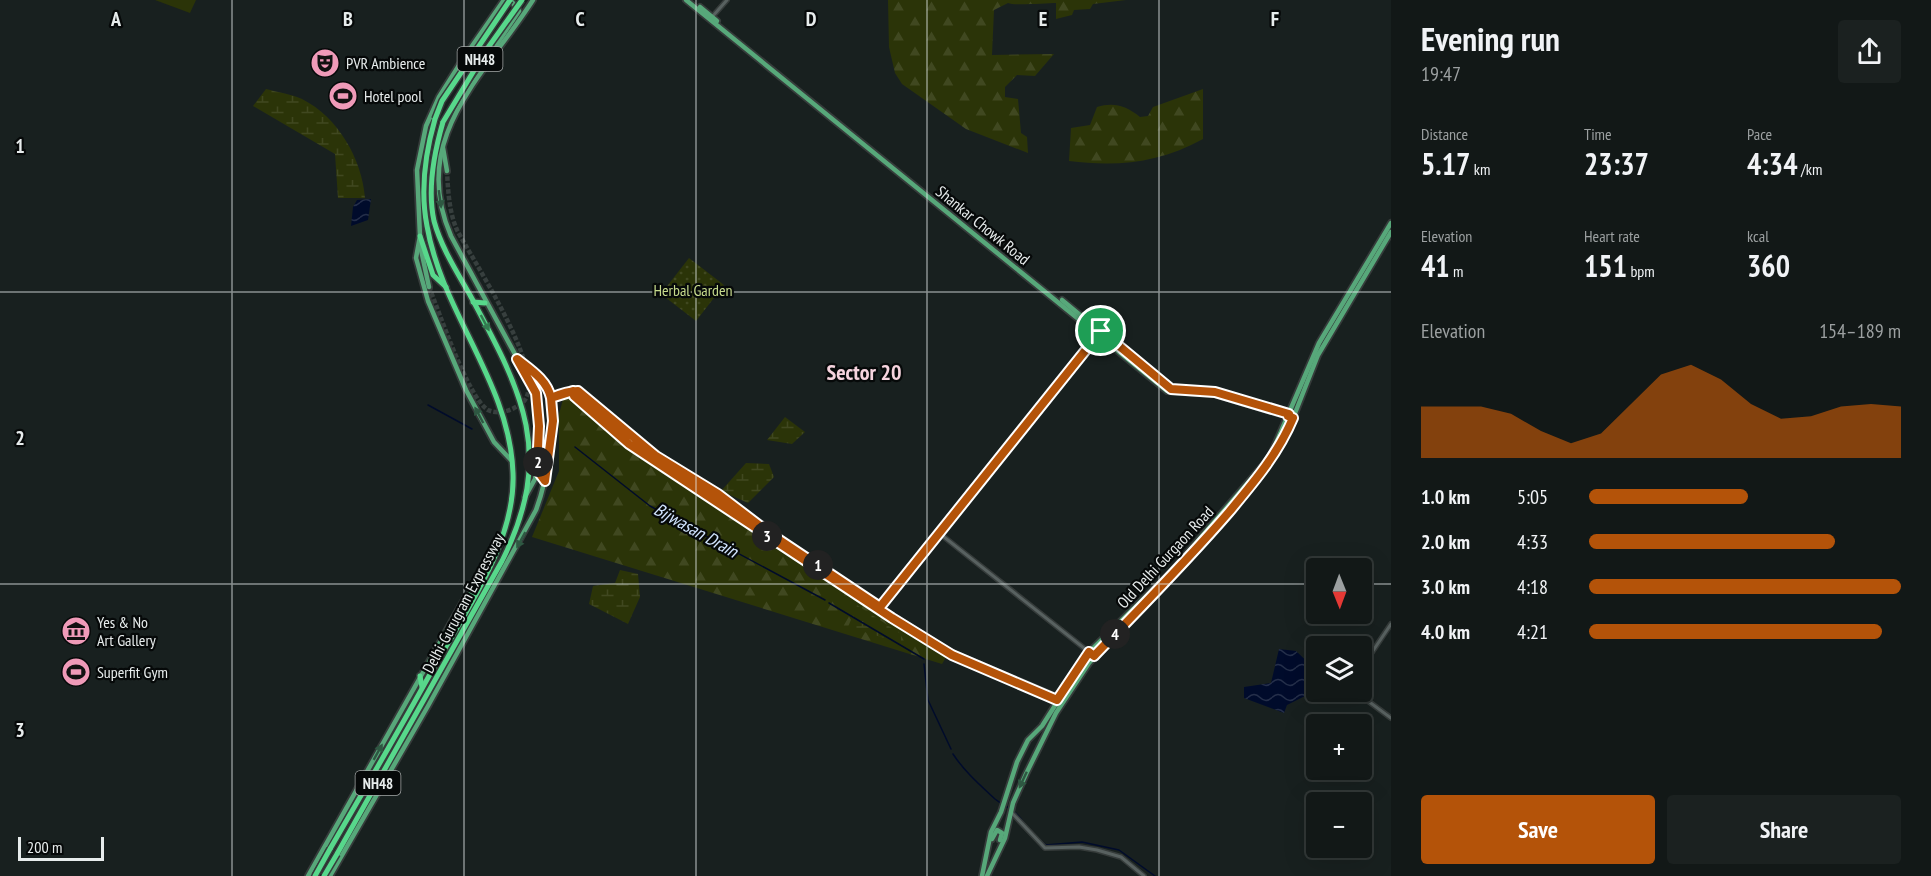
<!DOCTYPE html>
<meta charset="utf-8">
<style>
body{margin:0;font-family:"PT Sans Narrow",sans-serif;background:#1b2120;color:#f1f3f6;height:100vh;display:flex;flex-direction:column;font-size:22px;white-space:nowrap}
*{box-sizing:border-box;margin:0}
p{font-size:20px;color:#9ca0a1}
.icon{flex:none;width:33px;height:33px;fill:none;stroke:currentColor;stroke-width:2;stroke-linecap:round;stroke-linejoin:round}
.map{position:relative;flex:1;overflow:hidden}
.sheet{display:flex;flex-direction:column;background:#121817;width:540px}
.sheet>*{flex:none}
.needle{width:39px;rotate:179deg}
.tools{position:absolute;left:1306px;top:558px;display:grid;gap:12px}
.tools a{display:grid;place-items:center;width:66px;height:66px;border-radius:6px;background:#121817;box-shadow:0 6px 24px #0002,0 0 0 2px #313736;font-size:30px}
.scale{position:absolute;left:18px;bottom:15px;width:86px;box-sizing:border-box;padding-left:6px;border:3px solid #e7ecec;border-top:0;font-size:16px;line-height:21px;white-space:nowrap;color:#e7ecec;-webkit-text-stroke:4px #060909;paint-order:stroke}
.pin{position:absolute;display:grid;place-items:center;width:51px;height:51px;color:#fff;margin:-26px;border:3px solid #fff;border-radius:50%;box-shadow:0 2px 6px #0007}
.km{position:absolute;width:30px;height:30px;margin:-15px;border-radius:50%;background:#222;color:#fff;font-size:16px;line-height:30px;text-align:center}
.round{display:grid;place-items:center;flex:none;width:63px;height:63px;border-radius:6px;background:#1b2120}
.head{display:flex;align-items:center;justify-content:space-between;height:102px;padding:0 30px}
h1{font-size:33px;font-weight:600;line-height:45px}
.figures{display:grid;grid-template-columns:repeat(3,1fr);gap:9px;height:102px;padding:6px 30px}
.figures div{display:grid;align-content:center}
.figures b{font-size:30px;font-weight:600}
.figures small{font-size:16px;font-weight:400}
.figures p{font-size:16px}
.chart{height:168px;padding:12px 30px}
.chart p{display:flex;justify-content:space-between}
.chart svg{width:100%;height:108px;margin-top:6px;fill:#b45309;opacity:.7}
.button{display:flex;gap:12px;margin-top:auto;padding:12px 30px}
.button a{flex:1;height:69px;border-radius:6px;background:#b45309;color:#fff;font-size:24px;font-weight:600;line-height:69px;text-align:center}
.button a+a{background:#1b2120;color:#f1f3f6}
ul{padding:0 30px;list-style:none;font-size:20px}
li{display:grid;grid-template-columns:96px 72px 1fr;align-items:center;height:45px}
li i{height:15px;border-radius:8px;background:#b45309}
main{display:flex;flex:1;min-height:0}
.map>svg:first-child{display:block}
.green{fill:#2b3408}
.forest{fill:url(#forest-firs)}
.wetland{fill:url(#wetland-marsh)}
.park{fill:url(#park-dots)}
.water{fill:url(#water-waves)}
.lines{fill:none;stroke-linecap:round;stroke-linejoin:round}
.stream{stroke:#000b2b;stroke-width:1.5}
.major-tunnel{stroke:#373f3e;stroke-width:4.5;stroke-dasharray:4.5 2;stroke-linecap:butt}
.minor-casing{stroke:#363c3b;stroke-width:6}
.major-casing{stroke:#363c3b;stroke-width:8}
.highway-casing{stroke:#363c3b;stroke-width:8}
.minor{stroke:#586160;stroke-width:3}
.major{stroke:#57a87a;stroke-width:4.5}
.highway{stroke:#57d88b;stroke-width:5}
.highway-bridge-casing{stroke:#363c3b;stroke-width:8;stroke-linecap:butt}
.highway-bridge{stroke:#57d88b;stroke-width:5}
.oneway{fill:#2e5842}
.oneway2{fill:#337b50}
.route-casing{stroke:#fff;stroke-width:12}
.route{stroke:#b45309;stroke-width:8}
.grid{fill:none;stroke:#e7ecec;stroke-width:1.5;stroke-opacity:0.55}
.labels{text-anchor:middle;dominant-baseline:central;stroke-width:4.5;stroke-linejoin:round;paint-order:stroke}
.shield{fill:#060909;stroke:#a4a8a8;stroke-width:1.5}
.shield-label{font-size:15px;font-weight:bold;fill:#e7ecec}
.poi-label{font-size:16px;fill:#e7ecec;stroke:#060909;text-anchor:start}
.street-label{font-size:16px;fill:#e7ecec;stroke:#060909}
.park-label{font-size:16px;fill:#c6da8c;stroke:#060909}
.water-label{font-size:18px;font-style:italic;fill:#d1e4fe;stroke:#060909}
.district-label{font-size:22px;font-weight:bold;fill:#f6d4de;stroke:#060909}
.grid-label{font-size:20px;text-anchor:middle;font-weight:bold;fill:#e7ecec;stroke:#060909;stroke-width:4.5;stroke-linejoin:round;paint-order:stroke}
</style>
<main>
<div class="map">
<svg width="1391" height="876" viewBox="0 0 1391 876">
<defs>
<pattern id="forest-firs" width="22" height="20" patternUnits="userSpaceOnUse" patternTransform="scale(1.5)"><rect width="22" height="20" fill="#2b3408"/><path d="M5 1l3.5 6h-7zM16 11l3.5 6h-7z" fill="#404820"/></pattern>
<pattern id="wetland-marsh" width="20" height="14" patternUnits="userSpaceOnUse" patternTransform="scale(1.5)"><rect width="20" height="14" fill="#2b3408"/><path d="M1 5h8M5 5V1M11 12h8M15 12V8" fill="none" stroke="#404820"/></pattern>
<pattern id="park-dots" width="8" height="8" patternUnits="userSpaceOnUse" patternTransform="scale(1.5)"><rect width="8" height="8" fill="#2b3408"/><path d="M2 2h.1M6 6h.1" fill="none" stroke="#404820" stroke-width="1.8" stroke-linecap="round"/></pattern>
<pattern id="water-waves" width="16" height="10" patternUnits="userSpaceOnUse" patternTransform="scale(1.5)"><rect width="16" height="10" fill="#000b2b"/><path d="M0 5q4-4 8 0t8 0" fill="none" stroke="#252f4a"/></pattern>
</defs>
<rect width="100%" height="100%" fill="#18201f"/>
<path class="green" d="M 155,0 L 196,0 L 190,13 Z"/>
<g class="forest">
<path d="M 888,0 L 1126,0 L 1093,4 L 1090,9 L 1074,10 L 1072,15 L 1056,19 L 1056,3 C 1046,3 1015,6 1008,3 L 994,10 L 992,55 L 1054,54 L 1035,76 L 1017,75 L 1005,87 L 1005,97 L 1018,99 L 1021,133 L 1027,137 L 1028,153 L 966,129 L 902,84 L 895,73 L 889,47 Z"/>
<path d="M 1203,89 L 1203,139 C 1160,163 1117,167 1069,161 L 1071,128 L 1090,125 L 1097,107 C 1114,102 1126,106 1140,117 L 1148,116 L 1153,107 Z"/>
<path d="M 572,392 L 637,449 L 686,477 L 907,630 L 948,654 L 942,664 L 532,537 L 559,471 L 559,414 L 564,396 Z"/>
</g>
<g class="wetland">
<path d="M 266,89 C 277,92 291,94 302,99 C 338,117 362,159 365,198 L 338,198 L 335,154 L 253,106 Z"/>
<path d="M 785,417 L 805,432 L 792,444 L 767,440 Z"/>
<path d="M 746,463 L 769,464 L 774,477 L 748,503 L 721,491 Z"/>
<path d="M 620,570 L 638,574 L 640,597 L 628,624 L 589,604 L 593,586 L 615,583 Z"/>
<path d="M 857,605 L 901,634 L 901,643 L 848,627 Z"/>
</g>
<path class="park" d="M 689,258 L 724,285 L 696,321 L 661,294 Z"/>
<g class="water">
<path d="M 371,199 L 368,220 L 351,226 L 353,207 L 357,200 Z"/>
<path d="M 1279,649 L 1296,651 L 1317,671 L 1317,679 L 1308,683 L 1309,694 L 1287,705 L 1284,713 L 1244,698 L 1244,687 L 1271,683 Z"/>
</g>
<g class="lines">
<g class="stream">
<path d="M 428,405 L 472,429"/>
<path d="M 575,447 L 650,506 L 825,600"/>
<path d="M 829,603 L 924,659"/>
<path d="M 924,664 L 928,700 L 951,749"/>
<path d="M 953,754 C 964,771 980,785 995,799 C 1010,811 1013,806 1026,826"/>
<path d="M 1035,836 L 1046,845 L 1082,842 L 1119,850 L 1155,876"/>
</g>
<path class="major-tunnel" d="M 429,287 C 439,311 468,398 488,410 C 496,414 507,412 514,408 C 520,405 525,402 527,396 C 540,362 474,262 457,230 C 449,212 448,190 447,171"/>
<g class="minor-casing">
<g id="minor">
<path d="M 712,17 L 727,0"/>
<path d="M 573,391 L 574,396 L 629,444 L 839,584 L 933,643"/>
<path d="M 551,398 L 578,391 L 656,456 L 718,494 L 772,535 L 880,607 L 950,651 L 1059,697"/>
<path d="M 939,533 L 1094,656"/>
<path d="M 880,608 L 1098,334"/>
<path d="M 949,653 L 1057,700"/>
<path d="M 1362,667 L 1391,624"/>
<path d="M 1356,692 L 1391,718"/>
<path d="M 1011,812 L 1045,848 L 1079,847 L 1097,850 L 1121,857 L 1144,876"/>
</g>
</g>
<g class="major-casing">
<g id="major">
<path d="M 504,0 L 463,59 L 439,97 L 426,126 L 417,170 L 420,236 L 416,258 L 428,301 L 466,390 L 494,442 L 511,460"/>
<path d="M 686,0 L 1167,391 L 1214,394 L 1291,417"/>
<path d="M 700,7 L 717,21"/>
<path d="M 495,52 L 497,44 L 519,11 L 512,2 L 506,2"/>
<path d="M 443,148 L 447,171"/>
<path d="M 420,245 L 429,287"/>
<path d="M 1062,300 L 1150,373"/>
<path d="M 1276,452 L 1286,436 L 1318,355 L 1391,232"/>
<path d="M 525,497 L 535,479 L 539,454 L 536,393 L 451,236 C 408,138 485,75 533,0"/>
<path d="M 992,839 L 997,830 L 1002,833 L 1000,840"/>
<path d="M 308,876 L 465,598 L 477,589"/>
<path d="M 330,876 L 428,706 L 536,510 C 545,486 562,410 548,387 C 541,375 527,367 517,359"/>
<path d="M 982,876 L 991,832 L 1001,812 L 1017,762 L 1028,740 L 1042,726 L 1089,652 L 1172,571 L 1270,457 L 1319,343 L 1391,223"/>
<path d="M 987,876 L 1005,838 L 1013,803 L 1026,774 L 1056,713 L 1089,663 L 1175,573 L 1271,459"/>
</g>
</g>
<g class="highway-casing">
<g id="highway">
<path d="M 420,236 L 433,275 L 446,287"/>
<path d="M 473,302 L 485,303"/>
<path d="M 420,676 L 422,687"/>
<path d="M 330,849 C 363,792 397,734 429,676 C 462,616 516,544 513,473 C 510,383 442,313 427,226 C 420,190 425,154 435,119"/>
<path d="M 337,854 L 502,561 C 556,453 522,392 470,295 C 457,272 441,247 434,221 C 427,189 434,153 443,122"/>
</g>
</g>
<use href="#minor" class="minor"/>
<use href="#major" class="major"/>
<use href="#highway" class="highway"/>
<g class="highway-bridge-casing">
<g id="highway-bridge">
<path d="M 435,119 L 442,101 L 510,0"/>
<path d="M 443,122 L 487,49 L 522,0"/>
<path d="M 315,876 L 330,849"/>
<path d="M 324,876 L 337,854"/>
</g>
</g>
<use href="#highway-bridge" class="highway-bridge"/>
</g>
<defs><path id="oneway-solid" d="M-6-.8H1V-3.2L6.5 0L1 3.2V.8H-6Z" transform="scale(1.5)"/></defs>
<g class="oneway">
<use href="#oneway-solid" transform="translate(440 199) rotate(82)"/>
<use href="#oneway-solid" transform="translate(479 415) rotate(-118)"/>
<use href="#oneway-solid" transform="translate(521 540) rotate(119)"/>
<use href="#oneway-solid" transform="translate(378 752) rotate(-61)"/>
<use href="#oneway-solid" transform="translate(1023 780) rotate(115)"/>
</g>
<use class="oneway2" href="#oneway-solid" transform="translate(485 323) rotate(62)"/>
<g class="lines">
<g class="route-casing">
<path id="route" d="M 1101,331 L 880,607 L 772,535 L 718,494 L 656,456 L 578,391 C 569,391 560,394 551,398 L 553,421 L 545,481 L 537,470 L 539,426 L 536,393 L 517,359 C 531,370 547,380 551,398 L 573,391 L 574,396 L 629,444 L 892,618 L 952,655 L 1057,700 L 1089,652 L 1094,656 C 1139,609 1186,562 1229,512 C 1254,482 1278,454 1293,418 L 1288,416 L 1289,414 L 1215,392 L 1171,389 L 1101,331"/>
</g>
<use href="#route" class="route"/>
</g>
<path class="grid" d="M 232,0 L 232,876M 464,0 L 464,876M 696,0 L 696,876M 927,0 L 927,876M 1159,0 L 1159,876M 0,292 L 1391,292M 0,584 L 1317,584M 1362,584 L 1391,584"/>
<defs>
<g id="theatre-disc" transform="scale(1.5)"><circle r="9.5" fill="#ef9ab8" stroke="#060909"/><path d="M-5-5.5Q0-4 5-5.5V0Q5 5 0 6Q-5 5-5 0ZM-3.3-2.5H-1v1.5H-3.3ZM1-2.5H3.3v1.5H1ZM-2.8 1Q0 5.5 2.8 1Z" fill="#111"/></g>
<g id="stadium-disc" transform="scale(1.5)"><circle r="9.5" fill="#ef9ab8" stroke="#060909"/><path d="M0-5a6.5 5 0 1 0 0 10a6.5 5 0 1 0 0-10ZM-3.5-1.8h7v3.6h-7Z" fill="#111"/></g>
<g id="museum-disc" transform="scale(1.5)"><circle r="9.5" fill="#ef9ab8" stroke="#060909"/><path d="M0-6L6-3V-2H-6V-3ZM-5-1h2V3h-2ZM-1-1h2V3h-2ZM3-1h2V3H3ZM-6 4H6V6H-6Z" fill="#111"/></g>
</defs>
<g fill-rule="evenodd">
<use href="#theatre-disc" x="325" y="63"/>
<use href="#stadium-disc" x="343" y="96"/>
<use href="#museum-disc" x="76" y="631"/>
<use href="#stadium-disc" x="76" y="672"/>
</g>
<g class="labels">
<g class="shield">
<rect x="457.5" y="47" width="45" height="24" rx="4.5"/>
<rect x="355.5" y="771" width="45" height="24" rx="4.5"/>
</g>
<g class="shield-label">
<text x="480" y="59">NH48</text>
<text x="378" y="783">NH48</text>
</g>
<g class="poi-label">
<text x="346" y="63">PVR Ambience</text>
<text x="364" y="96">Hotel pool</text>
<text x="97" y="622">Yes &amp; No<tspan x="97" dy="18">Art Gallery</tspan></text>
<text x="97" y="672">Superfit Gym</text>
</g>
<g class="street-label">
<text transform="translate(983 225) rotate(39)">Shankar Chowk Road</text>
<text transform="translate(1165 557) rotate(-47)">Old Delhi Gurgaon Road</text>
<text transform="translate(463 603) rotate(-62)">Delhi-Gurugram Expressway</text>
</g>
<g class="park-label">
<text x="693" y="290">Herbal Garden</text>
</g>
<g class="water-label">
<text transform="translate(696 530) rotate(29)">Bijwasan Drain</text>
</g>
<g class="district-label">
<text x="864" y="372">Sector 20</text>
</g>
</g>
<g class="grid-label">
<text x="116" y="26">A</text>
<text x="348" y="26">B</text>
<text x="580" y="26">C</text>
<text x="811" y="26">D</text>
<text x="1043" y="26">E</text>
<text x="1275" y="26">F</text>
<text x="20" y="153">1</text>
<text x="20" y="445">2</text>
<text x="20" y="737">3</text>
</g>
</svg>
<div class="tools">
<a><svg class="needle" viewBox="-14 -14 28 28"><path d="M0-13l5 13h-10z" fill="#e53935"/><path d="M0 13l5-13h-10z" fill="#9ca0a1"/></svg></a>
<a><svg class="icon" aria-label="layers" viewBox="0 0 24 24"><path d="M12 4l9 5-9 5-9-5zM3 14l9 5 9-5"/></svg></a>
<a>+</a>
<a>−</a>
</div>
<div class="scale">200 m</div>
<div class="pin" style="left:1101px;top:331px;background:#1e9e55"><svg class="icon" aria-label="arrive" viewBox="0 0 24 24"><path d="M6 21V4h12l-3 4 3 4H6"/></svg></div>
<b class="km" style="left:818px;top:565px">1</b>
<b class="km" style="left:538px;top:462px">2</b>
<b class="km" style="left:767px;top:536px">3</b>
<b class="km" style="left:1115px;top:634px">4</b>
</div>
<section class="sheet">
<div class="head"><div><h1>Evening run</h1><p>19:47</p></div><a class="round"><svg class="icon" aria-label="share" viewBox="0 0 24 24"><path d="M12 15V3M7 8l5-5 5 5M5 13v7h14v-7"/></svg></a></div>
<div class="figures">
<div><p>Distance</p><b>5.17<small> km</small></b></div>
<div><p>Time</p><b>23:37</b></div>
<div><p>Pace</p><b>4:34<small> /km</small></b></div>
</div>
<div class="figures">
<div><p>Elevation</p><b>41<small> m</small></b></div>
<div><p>Heart rate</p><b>151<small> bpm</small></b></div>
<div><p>kcal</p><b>360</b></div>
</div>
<div class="chart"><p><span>Elevation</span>154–189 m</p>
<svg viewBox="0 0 160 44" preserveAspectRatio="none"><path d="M0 44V23L10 23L20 23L30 26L40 33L50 38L60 34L70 22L80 10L90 6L100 12L110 22L120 28L130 27L140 23L150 22L160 23V44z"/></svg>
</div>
<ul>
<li><b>1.0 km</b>5:05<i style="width:51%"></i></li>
<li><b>2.0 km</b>4:33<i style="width:79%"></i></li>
<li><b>3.0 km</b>4:18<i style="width:100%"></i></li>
<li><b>4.0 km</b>4:21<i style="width:94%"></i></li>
</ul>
<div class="button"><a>Save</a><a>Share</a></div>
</section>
</main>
